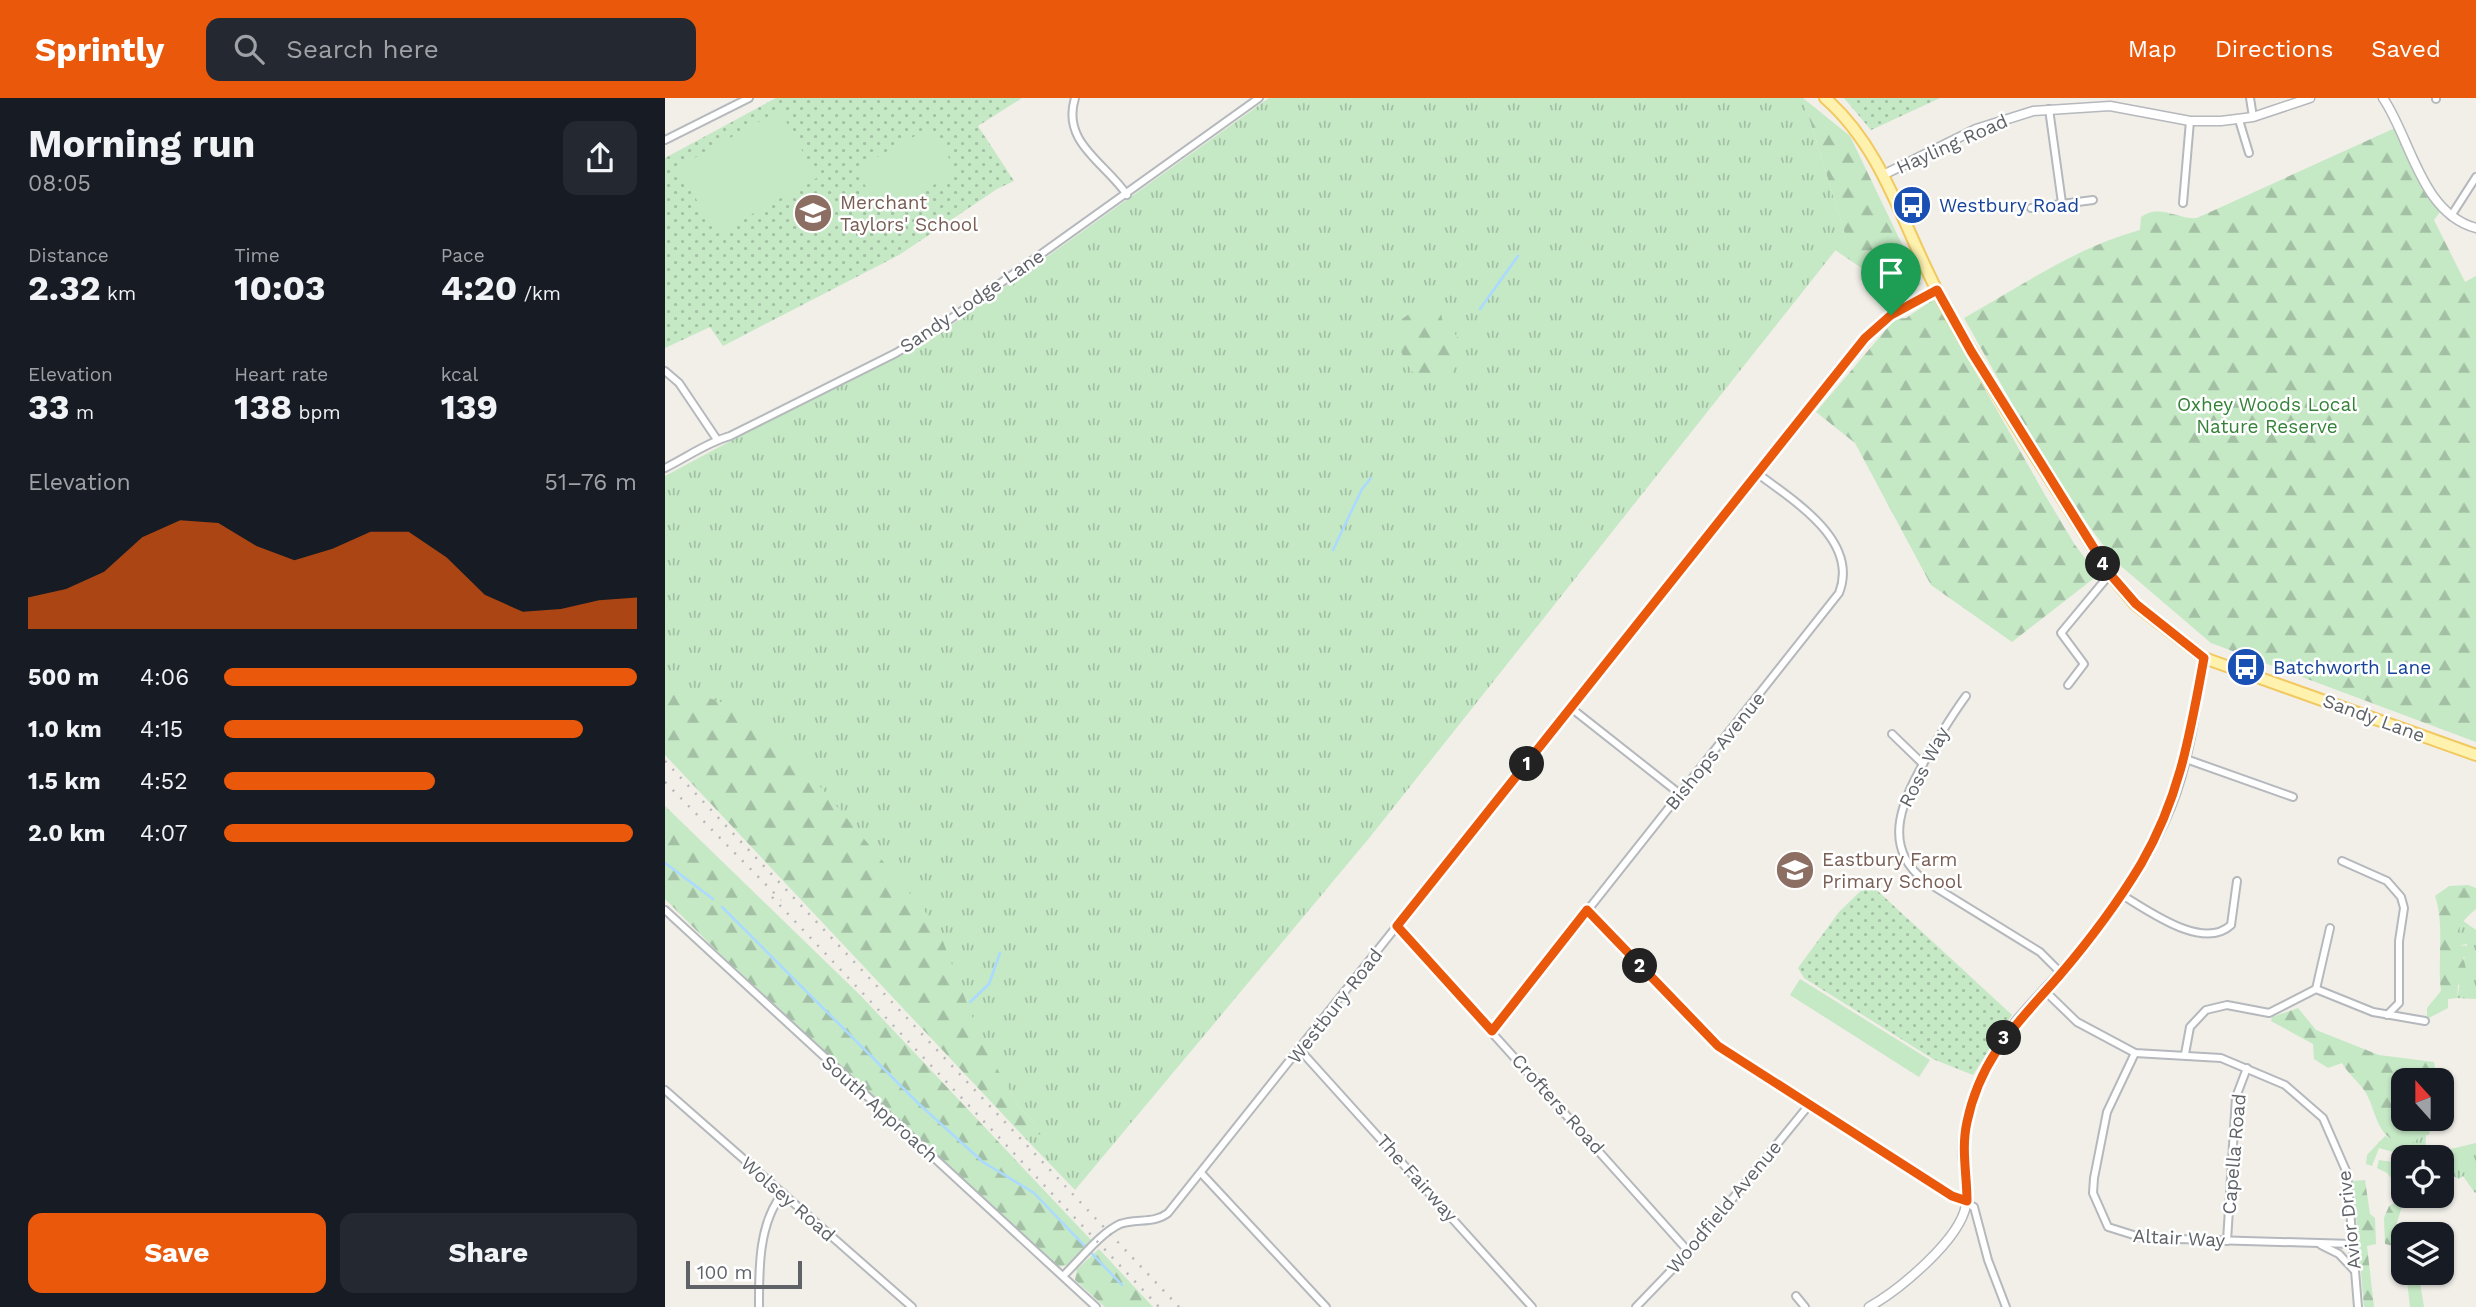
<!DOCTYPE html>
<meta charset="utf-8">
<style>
body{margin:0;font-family:"Work Sans",sans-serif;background:#242831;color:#f1f3f6;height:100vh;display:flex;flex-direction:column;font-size:26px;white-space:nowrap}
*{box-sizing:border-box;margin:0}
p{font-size:23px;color:#9ea1a6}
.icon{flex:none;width:38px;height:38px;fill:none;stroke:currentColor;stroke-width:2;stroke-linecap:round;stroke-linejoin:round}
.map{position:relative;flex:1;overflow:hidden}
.panel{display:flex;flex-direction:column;background:#171b24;width:665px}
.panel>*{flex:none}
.needle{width:46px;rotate:339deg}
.tools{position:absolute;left:1726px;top:970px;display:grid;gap:14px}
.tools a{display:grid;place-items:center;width:63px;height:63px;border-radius:14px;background:#171b24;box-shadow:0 2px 5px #0004;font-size:35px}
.scale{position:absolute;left:21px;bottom:18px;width:116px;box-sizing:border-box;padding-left:7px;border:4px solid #5f6368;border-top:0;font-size:19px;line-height:24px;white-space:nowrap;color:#5f6368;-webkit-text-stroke:5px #fff;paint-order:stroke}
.pin{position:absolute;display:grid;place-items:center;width:60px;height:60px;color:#fff;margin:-72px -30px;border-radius:50% 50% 50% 0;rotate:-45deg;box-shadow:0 0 7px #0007}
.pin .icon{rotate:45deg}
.km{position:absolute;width:35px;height:35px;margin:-18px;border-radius:50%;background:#222;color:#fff;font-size:19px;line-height:35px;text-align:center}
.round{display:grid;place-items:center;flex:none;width:74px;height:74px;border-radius:14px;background:#242831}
.summary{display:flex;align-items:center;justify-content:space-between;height:119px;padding:0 28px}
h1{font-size:38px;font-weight:700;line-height:52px}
.stats{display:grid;grid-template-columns:repeat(3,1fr);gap:10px;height:119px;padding:7px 28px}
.stats div{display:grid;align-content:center}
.stats b{font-size:35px;font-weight:700}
.stats small{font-size:19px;font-weight:400}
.stats p{font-size:19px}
.chart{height:196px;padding:14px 28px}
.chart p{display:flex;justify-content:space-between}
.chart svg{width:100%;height:126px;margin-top:7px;fill:#ea580c;opacity:.7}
.button{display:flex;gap:14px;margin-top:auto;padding:14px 28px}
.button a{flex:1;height:80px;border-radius:14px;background:#ea580c;color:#fff;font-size:28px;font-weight:700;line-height:80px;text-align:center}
.button a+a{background:#242831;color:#f1f3f6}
ul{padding:0 28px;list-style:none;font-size:23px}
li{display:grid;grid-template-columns:112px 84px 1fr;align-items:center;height:52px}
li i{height:18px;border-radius:9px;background:#ea580c}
header{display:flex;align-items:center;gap:42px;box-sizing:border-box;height:98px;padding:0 35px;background:#ea580c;color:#fff}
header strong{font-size:33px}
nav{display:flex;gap:38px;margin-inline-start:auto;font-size:24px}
.search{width:490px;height:63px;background:#242831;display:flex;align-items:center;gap:18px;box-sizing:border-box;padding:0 24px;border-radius:14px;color:#9ea1a6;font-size:26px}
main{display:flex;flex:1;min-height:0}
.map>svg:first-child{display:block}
.grass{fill:url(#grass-tufts)}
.forest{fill:url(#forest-firs)}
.park{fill:url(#park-dots)}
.garden{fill:#c5e8c5}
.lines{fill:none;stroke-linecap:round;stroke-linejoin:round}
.stream{stroke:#aadaff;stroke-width:2.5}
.minor-casing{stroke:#b5b8bc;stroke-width:10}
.tertiary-casing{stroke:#b5b8bc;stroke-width:11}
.primary-casing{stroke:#f2c960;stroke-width:14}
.minor{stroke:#fff;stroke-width:6}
.tertiary{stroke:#fff;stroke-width:8}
.primary{stroke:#fff2af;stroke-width:10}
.rail{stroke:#b6b7b8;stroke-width:2.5;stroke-dasharray:2 9;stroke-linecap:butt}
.route-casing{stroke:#fff;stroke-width:14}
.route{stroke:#ea580c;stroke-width:9}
.labels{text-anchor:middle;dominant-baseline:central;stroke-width:5;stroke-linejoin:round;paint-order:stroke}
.street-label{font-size:19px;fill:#5f6368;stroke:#fff}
.education-label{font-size:19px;fill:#785e54;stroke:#fff;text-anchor:start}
.transit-label{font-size:19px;fill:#164399;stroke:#fff;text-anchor:start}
.park-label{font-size:19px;fill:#348238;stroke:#fff}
</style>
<header>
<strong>Sprintly</strong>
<div class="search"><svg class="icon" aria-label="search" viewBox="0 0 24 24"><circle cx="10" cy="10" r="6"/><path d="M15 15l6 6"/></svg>Search here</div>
<nav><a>Map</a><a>Directions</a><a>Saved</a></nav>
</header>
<main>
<section class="panel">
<div class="summary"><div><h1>Morning run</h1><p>08:05</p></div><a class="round"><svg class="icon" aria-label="share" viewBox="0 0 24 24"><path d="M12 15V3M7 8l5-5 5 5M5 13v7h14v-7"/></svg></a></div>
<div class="stats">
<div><p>Distance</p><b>2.32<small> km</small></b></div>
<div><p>Time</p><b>10:03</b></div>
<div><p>Pace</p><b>4:20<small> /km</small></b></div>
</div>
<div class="stats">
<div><p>Elevation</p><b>33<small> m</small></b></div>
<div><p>Heart rate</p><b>138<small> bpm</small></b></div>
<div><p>kcal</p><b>139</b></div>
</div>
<div class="chart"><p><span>Elevation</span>51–76 m</p>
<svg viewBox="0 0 160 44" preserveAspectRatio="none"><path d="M0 44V33L10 30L20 24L30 12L40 6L50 7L60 15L70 20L80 16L90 10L100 10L110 19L120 32L130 38L140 37L150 34L160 33V44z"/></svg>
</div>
<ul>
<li><b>500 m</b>4:06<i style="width:100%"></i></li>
<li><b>1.0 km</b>4:15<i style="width:87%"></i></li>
<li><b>1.5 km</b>4:52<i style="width:51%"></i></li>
<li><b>2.0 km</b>4:07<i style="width:99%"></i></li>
</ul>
<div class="button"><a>Save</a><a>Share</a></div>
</section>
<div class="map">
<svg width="1811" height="1209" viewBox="0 0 1811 1209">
<defs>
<pattern id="grass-tufts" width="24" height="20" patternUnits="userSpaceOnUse" patternTransform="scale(1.75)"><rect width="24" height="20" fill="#c5e8c5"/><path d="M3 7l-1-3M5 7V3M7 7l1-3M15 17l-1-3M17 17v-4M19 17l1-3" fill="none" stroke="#a3c0a4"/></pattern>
<pattern id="forest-firs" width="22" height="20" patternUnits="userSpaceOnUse" patternTransform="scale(1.75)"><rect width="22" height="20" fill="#c5e8c5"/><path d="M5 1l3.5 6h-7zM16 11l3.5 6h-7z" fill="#a3c0a4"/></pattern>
<pattern id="park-dots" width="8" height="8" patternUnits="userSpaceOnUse" patternTransform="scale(1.75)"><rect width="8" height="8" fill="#c5e8c5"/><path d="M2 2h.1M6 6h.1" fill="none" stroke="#a3c0a4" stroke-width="1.8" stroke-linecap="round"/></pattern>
</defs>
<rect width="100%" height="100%" fill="#f1efe8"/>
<g class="grass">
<path d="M 604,0 L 1138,0 L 1181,139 L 705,739 L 410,1092 L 360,1040 L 371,1026 L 355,1010 L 344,991 L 296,937 L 0,635 L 0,378 L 110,319 L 260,246 Z"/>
<path d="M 1797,822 L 1811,832 L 1811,901 L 1792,900 L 1802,846 L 1792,848 L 1790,839 Z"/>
<path d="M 1775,980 L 1783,984 L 1781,1029 L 1765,1028 L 1764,1037 L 1761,1037 L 1760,1059 L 1738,1059 L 1738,1094 L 1722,1075 L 1712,1070 L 1714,1062 L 1728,1064 L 1731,1058 L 1728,1054 L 1714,1050 L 1707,1068 L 1701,1066 L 1702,1057 L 1720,1038 L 1728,1042 L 1758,1029 L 1757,1020 L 1776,1020 Z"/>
<path d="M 1811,1045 L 1811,1094 L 1810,1095 L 1798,1078 L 1794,1081 L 1783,1075 L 1786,1051 Z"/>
<path d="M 1741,1174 L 1761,1174 L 1764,1178 L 1755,1184 L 1759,1209 L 1745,1209 Z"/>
</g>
<g class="forest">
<path d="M 1138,0 L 1185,38 L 1256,186 L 1238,198 L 1170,152 L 1181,139 Z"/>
<path d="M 1730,30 L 1775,114 L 1769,122 L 1800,184 L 1811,178 L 1811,644 L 1546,545 L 1450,463 L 1424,428 L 1368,343 L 1299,220 C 1356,188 1412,149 1475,132 L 1476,119 C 1494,105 1514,122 1532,120 Z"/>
<path d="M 1269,201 L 1380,397 L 1410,447 L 1433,477 L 1347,544 L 1266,487 L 1190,345 L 1151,314 L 1230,221 L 1241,220 Z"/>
<path d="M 758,206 L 775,211 L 778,225 L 795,241 L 795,261 L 786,276 L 756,284 C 736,260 731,252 737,221 Z"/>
<path d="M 0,596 L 44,600 L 71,609 L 94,621 L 128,656 L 272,828 L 312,931 L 323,947 L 330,967 L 355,1010 L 380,1035 L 360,1040 L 0,657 Z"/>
<path d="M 0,708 L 196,898 L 427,1143 L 407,1166 L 394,1169 L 107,908 L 0,801 Z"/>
<path d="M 1803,787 L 1811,790 L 1811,811 C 1800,820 1788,832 1792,847 L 1804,848 L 1805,853 L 1798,860 L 1802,874 L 1800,885 L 1793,887 L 1792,900 L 1783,901 L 1783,910 L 1762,921 L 1762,910 L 1776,893 C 1772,863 1780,827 1770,798 L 1784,788 Z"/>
<path d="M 1633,910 L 1651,932 L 1714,957 L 1769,964 L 1771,975 L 1777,983 L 1776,984 L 1738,982 L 1738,1020 L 1757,1020 C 1759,1029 1756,1041 1747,1045 L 1737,1040 L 1728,1042 C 1712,1034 1710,1011 1701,995 C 1694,984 1684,977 1677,965 L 1663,970 L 1649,961 L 1648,946 L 1606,923 L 1607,919 Z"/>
<path d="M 1700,1082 L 1705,1116 L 1710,1120 L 1711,1146 L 1702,1148 L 1709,1209 L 1699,1209 L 1688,1083 Z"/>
<path d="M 1735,1102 L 1738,1105 L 1729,1134 L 1738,1144 L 1736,1170 L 1734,1149 L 1720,1146 L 1719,1120 L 1724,1108 Z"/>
<path d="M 434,1151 L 488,1209 L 440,1209 L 410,1182 L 412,1171 Z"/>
</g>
<g class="park">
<path d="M 111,0 L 357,0 L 313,28 L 349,83 L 332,91 L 234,157 L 58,248 L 45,229 L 0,250 L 0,60 Z"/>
<path d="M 1179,0 L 1275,0 L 1206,32 Z"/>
<path d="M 1204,785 L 1347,917 L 1308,977 L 1268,961 L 1139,880 L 1133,870 L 1174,814 Z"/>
</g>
<g class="garden">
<path d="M 115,12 L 152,80 L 51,136 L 13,69 Z"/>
<path d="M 266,29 L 292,74 L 216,116 L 191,71 Z"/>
<path d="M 1135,881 L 1265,962 L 1254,979 L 1125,897 Z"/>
</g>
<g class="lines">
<g class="stream">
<path d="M 815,211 L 853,158"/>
<path d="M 668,452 L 697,391 L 706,380"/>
<path d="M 0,765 L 48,801"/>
<path d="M 57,809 L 254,1006 L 318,1064 L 369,1095 L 457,1187"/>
<path d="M 305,904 L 324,886 L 335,855"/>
</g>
<g class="minor-casing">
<g id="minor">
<path d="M 410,0 C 396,45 441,65 462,97"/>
<path d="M 1585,0 L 1588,19"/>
<path d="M 1771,1 L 1771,0"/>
<path d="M 1384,11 L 1397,105"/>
<path d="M 1574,22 L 1584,55"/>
<path d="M 0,42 L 84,0"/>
<path d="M 1518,105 L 1525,23"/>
<path d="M 1366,110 L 1428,102"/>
<path d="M 1786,118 L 1811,79"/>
<path d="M 0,273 L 14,285 L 51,340"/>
<path d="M 0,370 C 22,359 43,344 65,338 L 231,255 L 277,227 L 594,0"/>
<path d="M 1403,587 L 1419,566 L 1396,535 L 1445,476"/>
<path d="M 1301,598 C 1287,617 1275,637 1263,657 C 1240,698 1213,747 1260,783 L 1375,854 L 1396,875"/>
<path d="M 906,610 L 1015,696"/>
<path d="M 1227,636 L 1258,666"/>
<path d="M 1521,661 L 1628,699"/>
<path d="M 1677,763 L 1722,783 L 1736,799 L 1739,810 L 1734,843 L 1734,905 L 1722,917"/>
<path d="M 1457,797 C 1484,813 1538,853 1566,827 L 1572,783"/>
<path d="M 0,812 L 431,1209"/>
<path d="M 922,812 L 1053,948 L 1287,1098 L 1309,1109 L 1323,1162 L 1341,1209"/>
<path d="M 732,829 L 1024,1154"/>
<path d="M 1651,891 L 1665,830"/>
<path d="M 1380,893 L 1412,924 L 1470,955 L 1556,960 L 1620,987 L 1658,1020 L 1682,1075 L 1693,1209"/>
<path d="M 827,933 L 1174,495 C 1195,442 1127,402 1092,375"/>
<path d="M 635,952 L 867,1209"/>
<path d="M 1470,955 L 1442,1014 L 1429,1080 L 1428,1095 L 1443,1129 L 1478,1140 L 1688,1146"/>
<path d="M 1520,956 L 1525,929 L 1541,912 L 1562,907 L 1604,915 L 1651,891 L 1708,914 L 1760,923"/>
<path d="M 0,992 L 247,1209"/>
<path d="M 536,1075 L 661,1209"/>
<path d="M 1562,1143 L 1571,999 L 1582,970"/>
<path d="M 1656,1147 L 1674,1156 L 1689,1172"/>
<path d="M 398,1178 C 415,1162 434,1136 455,1126 C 471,1120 489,1126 503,1115 L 1200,241 L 1225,217 L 1272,192"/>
<path d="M 1131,1198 L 1140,1209"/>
<path d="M 94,1209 C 94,1173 93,1125 118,1095"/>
<path d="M 971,1209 L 1024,1154 L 1144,1007"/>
</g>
</g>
<g class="tertiary-casing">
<g id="tertiary">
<path d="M 1718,0 C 1746,41 1756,115 1811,130"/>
<path d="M 1218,77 L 1311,31 L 1368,13 L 1445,8 L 1525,23 L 1556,23 L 1588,19 L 1645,0"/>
<path d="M 1204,1209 C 1234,1192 1295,1142 1301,1107 C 1304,1091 1299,1075 1298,1059 C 1296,1027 1309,991 1324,963 C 1350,914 1398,877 1432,832 C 1463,791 1494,744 1511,695 C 1526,651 1531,605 1539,560"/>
</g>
</g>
<g class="primary-casing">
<path id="primary" d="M 1160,0 C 1220,52 1239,133 1276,200 C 1328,294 1388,385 1445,476 L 1470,506 L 1539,560 L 1811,657"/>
</g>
<use href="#minor" class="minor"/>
<use href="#tertiary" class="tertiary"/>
<use href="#primary" class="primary"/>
<g class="rail">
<path d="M 0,663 L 514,1209"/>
<path d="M 0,684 L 116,802"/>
<path d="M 107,799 L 494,1209"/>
</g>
</g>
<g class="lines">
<g class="route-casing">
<path id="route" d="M 1272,192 L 1306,253 L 1445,476 L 1471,506 L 1539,560 C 1525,636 1515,699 1476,766 C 1452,806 1424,843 1394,878 C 1352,926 1316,958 1302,1024 C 1296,1051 1302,1076 1302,1103 L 1287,1098 L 1053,948 L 922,812 L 827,933 L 732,828 L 1200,240 L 1226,217 Z"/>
</g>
<use href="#route" class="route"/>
</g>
<defs>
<g id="bus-disc" transform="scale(2.0125)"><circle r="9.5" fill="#1a4fb4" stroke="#fff"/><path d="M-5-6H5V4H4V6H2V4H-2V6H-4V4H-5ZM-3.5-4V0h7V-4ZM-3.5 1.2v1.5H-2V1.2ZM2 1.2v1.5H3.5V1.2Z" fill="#fff"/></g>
<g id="school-disc" transform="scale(2.0125)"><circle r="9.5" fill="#8d6e63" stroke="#fff"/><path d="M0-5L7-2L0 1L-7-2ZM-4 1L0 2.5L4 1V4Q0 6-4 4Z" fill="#fff"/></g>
</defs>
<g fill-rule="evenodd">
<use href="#bus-disc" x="1247" y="107"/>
<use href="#school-disc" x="148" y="115"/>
<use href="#bus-disc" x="1581" y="569"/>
<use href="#school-disc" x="1130" y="772"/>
</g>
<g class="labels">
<g class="street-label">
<text transform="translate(1287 46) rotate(-24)">Hayling Road</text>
<text transform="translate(307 203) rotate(-34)">Sandy Lodge Lane</text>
<text transform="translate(1709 620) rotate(20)">Sandy Lane</text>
<text transform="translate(1050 653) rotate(-51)">Bishops Avenue</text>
<text transform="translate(1259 669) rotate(-63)">Ross Way</text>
<text transform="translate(670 908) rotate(-52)">Westbury Road</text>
<text transform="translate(893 1006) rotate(48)">Crofters Road</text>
<text transform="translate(215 1011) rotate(42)">South Approach</text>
<text transform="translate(1569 1056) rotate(-85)">Capella Road</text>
<text transform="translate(752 1080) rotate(48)">The Fairway</text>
<text transform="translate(123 1101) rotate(41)">Wolsey Road</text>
<text transform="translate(1059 1109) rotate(-50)">Woodfield Avenue</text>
<text transform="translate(1684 1122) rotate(-96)">Avior Drive</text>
<text transform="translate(1514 1140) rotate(3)">Altair Way</text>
</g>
<g class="education-label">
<text x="175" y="104">Merchant<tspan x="175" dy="22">Taylors' School</tspan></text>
<text x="1157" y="761">Eastbury Farm<tspan x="1157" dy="22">Primary School</tspan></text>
</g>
<g class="transit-label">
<text x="1274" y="107">Westbury Road</text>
<text x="1608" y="569">Batchworth Lane</text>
</g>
<g class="park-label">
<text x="1602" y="306">Oxhey Woods Local<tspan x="1602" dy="22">Nature Reserve</tspan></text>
</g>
</g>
</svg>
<div class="tools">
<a><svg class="needle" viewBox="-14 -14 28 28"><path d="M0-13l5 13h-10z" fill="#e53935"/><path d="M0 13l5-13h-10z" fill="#9ea1a6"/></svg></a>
<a><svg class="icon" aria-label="locate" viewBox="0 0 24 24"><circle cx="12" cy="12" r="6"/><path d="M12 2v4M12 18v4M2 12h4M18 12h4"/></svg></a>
<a><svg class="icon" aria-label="layers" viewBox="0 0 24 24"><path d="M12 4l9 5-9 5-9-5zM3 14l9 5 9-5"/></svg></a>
</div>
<div class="scale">100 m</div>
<div class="pin" style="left:1226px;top:217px;background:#1e9e55"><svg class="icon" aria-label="arrive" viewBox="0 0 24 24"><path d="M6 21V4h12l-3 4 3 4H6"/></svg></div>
<b class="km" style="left:862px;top:666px">1</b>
<b class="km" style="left:975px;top:868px">2</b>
<b class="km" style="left:1339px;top:940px">3</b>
<b class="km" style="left:1438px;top:466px">4</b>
</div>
</main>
